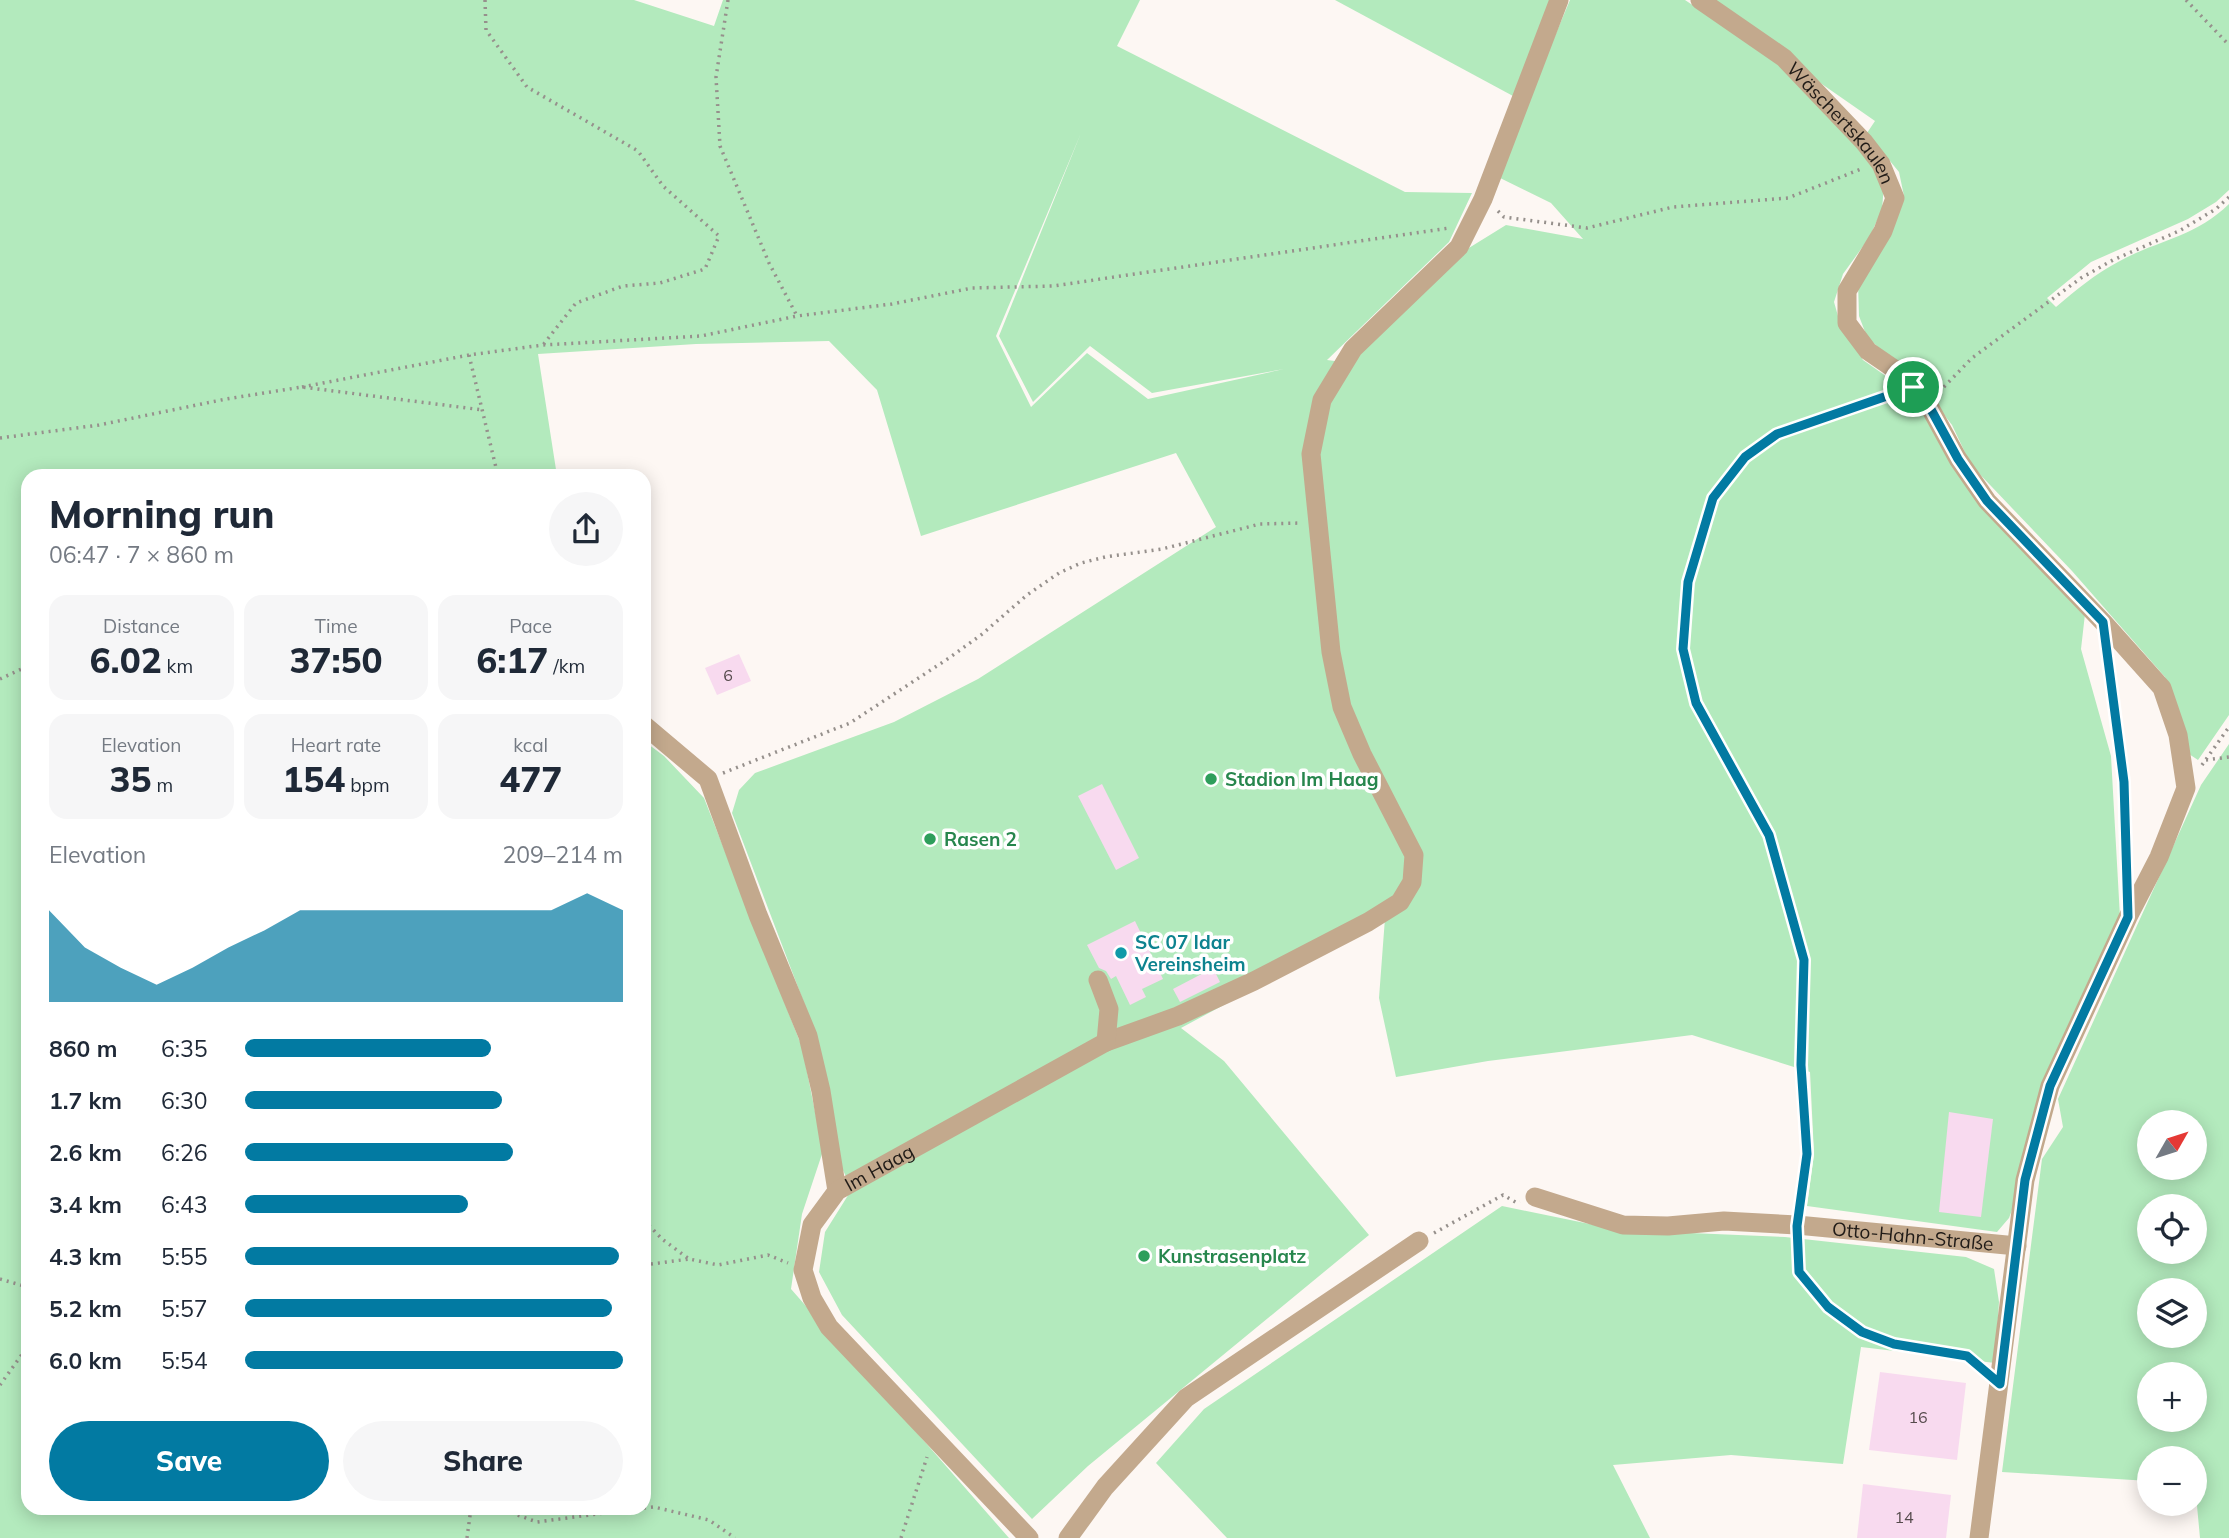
<!DOCTYPE html>
<meta charset="utf-8">
<style>
body{margin:0;font-family:Mulish,sans-serif;background:#f6f6f7;color:#1f2937;height:100vh;display:flex;flex-direction:column;font-size:26px;white-space:nowrap}
*{box-sizing:border-box;margin:0}
p{font-size:23px;color:#747a83}
.icon{flex:none;width:38px;height:38px;fill:none;stroke:currentColor;stroke-width:2;stroke-linecap:round;stroke-linejoin:round}
.map{position:relative;flex:1;overflow:hidden}
.side{position:absolute;left:21px;top:469px;width:630px;height:1046px;display:flex;flex-direction:column;background:#fff;border-radius:21px;box-shadow:0 4px 18px #0003}
.side>*{flex:none}
.needle{width:46px;rotate:51deg}
.buttons{position:absolute;left:2137px;top:1110px;display:grid;gap:14px}
.buttons a{display:grid;place-items:center;width:70px;height:70px;border-radius:50%;background:#fff;box-shadow:0 4px 18px #0003;font-size:35px}
.pin{position:absolute;display:grid;place-items:center;width:60px;height:60px;color:#fff;margin:-30px;border:4px solid #fff;border-radius:50%;box-shadow:0 2px 7px #0007}
.round{display:grid;place-items:center;flex:none;width:74px;height:74px;border-radius:37px;background:#f6f6f7}
.summary{display:flex;align-items:center;justify-content:space-between;height:119px;padding:0 28px}
h1{font-size:38px;font-weight:800;line-height:52px}
.stats{display:grid;grid-template-columns:repeat(3,1fr);gap:10px;height:119px;padding:7px 28px}
.stats div{display:grid;align-content:center;border-radius:18px;background:#f6f6f7;text-align:center}
.stats b{font-size:35px;font-weight:800}
.stats small{font-size:19px;font-weight:400}
.stats p{font-size:19px}
.chart{height:196px;padding:14px 28px}
.chart p{display:flex;justify-content:space-between}
.chart svg{width:100%;height:126px;margin-top:7px;fill:#027aa2;opacity:.7}
.cta{display:flex;gap:14px;margin-top:auto;padding:14px 28px}
.cta a{flex:1;height:80px;border-radius:42px;background:#027aa2;color:#fff;font-size:28px;font-weight:800;line-height:80px;text-align:center}
.cta a+a{background:#f6f6f7;color:#1f2937}
ul{padding:0 28px;list-style:none;font-size:23px}
li{display:grid;grid-template-columns:112px 84px 1fr;align-items:center;height:52px}
li i{height:18px;border-radius:9px;background:#027aa2}
.map>svg:first-child{display:block}
.green{fill:#b3eabd;fill-rule:evenodd}
.building{fill:#f8daef}
.lines{fill:none;stroke-linecap:round;stroke-linejoin:round}
.path{stroke:#96908c;stroke-width:3.5;stroke-dasharray:2 5;stroke-linecap:butt}
.minor{stroke:#c3a98d;stroke-width:19}
.route-casing{stroke:#fff;stroke-width:14}
.route{stroke:#027aa2;stroke-width:9}
.leisure-dot{fill:#2e9e5b;stroke:#fff;stroke-width:2.5}
.culture-dot{fill:#0f9aa8;stroke:#fff;stroke-width:2.5}
.labels{text-anchor:middle;dominant-baseline:central;stroke-width:7;stroke-linejoin:round;paint-order:stroke}
.number-label{font-size:16px;fill:#564b4d}
.street-label{font-size:19px;fill:#201b17;stroke:#fff}
.leisure-label{font-size:19px;font-weight:bold;fill:#27864d;stroke:#fff;text-anchor:start}
.culture-label{font-size:19px;font-weight:bold;fill:#0d838f;stroke:#fff;text-anchor:start}
</style>
<div class="map">
<svg width="2229" height="1538" viewBox="0 0 2229 1538">
<rect width="100%" height="100%" fill="#fdf7f3"/>
<g class="green">
<path d="M 0,0 L 634,0 L 714,26 L 723,0 L 1140,0 L 1117,46 L 1405,192 L 1472,193 L 1449,242 L 1327,360 L 1350,363 L 1464,251 L 1506,225 L 1583,239 L 1551,203 L 1496,176 L 1570,0 L 1685,0 L 1776,61 L 1866,157 L 1884,184 L 1882,210 L 1869,238 L 1843,274 L 1834,302 L 1840,323 L 1863,360 L 1910,393 L 2085,614 L 2081,649 L 2111,756 L 2120,917 L 2009,1218 L 1997,1232 L 1807,1206 L 1814,1154 L 1810,1072 L 1692,1035 L 1488,1061 L 1396,1077 L 1379,998 L 1385,918 L 1181,1028 L 1224,1061 L 1369,1235 L 1088,1466 L 1032,1519 L 842,1315 L 819,1272 L 825,1232 L 852,1189 L 840,1164 L 815,1032 L 732,813 L 739,790 L 755,773 L 894,722 L 978,679 L 1216,527 L 1176,453 L 921,536 L 877,390 L 829,341 L 696,344 L 538,354 L 557,476 L 28,476 L 28,1508 L 644,1508 L 644,741 L 664,756 L 704,798 L 802,1047 L 823,1151 L 802,1214 L 791,1289 L 1009,1538 L 0,1538 ZM 1081,133 L 999,336 L 1033,402 L 1090,346 L 1152,393 L 1284,369 L 1148,399 L 1087,353 L 1031,407 L 996,336 Z"/>
<path d="M 1335,0 L 1552,0 L 1513,96 Z"/>
<path d="M 1701,0 L 2229,0 L 2229,190 L 2216,202 L 2188,219 L 2091,262 L 2047,298 L 2056,307 C 2076,290 2095,274 2118,262 C 2157,240 2194,238 2229,204 L 2229,715 L 2198,760 L 2189,754 L 2186,733 L 2165,677 L 2072,571 L 1971,465 L 1952,425 L 1925,390 L 1867,337 L 1859,316 L 1858,282 L 1904,196 L 1899,172 L 1867,133 L 1875,121 Z"/>
<path d="M 2229,744 L 2229,1538 L 2200,1538 L 2195,1484 L 2194,1458 L 2149,1458 L 2149,1481 L 2002,1472 L 2042,1159 L 2063,1127 L 2058,1099 L 2201,785 ZM 2149,1122 L 2194,1122 L 2194,1167 L 2149,1167 ZM 2149,1206 L 2194,1206 L 2194,1251 L 2149,1251 ZM 2149,1290 L 2194,1290 L 2194,1335 L 2149,1335 ZM 2149,1374 L 2194,1374 L 2194,1419 L 2149,1419 Z"/>
<path d="M 1502,1206 L 1619,1230 L 1785,1237 L 1966,1257 L 1994,1269 L 1999,1302 L 1995,1363 L 1861,1347 L 1843,1464 L 1731,1455 L 1613,1465 L 1650,1538 L 1227,1538 L 1156,1463 L 1204,1409 Z"/>
</g>
<g class="building">
<path d="M 739,654 L 751,681 L 717,695 L 705,668 Z"/>
<path d="M 1102,784 L 1139,858 L 1116,870 L 1078,796 Z"/>
<path d="M 1135,921 L 1163,979 L 1142,989 L 1146,997 L 1130,1005 L 1116,976 L 1111,979 L 1106,971 L 1099,968 L 1087,945 Z"/>
<path d="M 1213,968 L 1220,982 L 1180,1002 L 1173,989 Z"/>
<path d="M 1949,1112 L 1993,1119 L 1981,1217 L 1939,1212 Z"/>
<path d="M 1880,1372 L 1966,1383 L 1957,1460 L 1869,1450 Z"/>
<path d="M 1863,1484 L 1951,1495 L 1946,1538 L 1857,1538 Z"/>
</g>
<g class="lines">
<g class="path">
<path d="M 485,0 L 486,30 L 527,87 L 638,151 L 663,186 L 719,236 L 705,269 L 660,283 L 623,286 L 576,303 L 543,345"/>
<path d="M 728,0 L 716,77 L 720,146 L 769,263 L 797,316"/>
<path d="M 2186,0 L 2229,45"/>
<path d="M 1498,211 L 1504,217 L 1587,228 L 1673,207 L 1788,198 L 1861,169"/>
<path d="M 469,355 L 498,476"/>
<path d="M 302,387 L 469,355 L 543,345 L 701,336 L 797,316 L 892,304 L 972,288 L 1053,286 L 1449,228"/>
<path d="M 1939,392 L 1972,358 L 2081,278 L 2113,260 L 2179,231 L 2216,209 L 2229,197"/>
<path d="M 0,438 L 99,425 L 226,399 L 302,387 L 483,410"/>
<path d="M 2107,654 L 2124,782 L 2127,876"/>
<path d="M 0,679 L 28,666"/>
<path d="M 2206,760 L 2229,757"/>
<path d="M 2202,765 L 2229,727"/>
<path d="M 723,773 L 850,723 L 949,658 L 981,635 L 1027,595 L 1059,573 L 1081,563 L 1105,557 L 1162,549 L 1260,524 L 1302,523"/>
<path d="M 1799,1208 L 1807,1154 L 1801,1065 L 1804,960 L 1769,835 L 1696,703 L 1683,649 L 1688,582 L 1713,498 L 1745,457 L 1777,434 L 1894,393"/>
<path d="M 644,1220 L 662,1239 L 689,1259 L 718,1265 L 768,1255 L 788,1263"/>
<path d="M 1434,1233 L 1503,1195 L 1517,1203 L 1520,1202"/>
<path d="M 1798,1244 L 1799,1272 L 1828,1307 L 1862,1332 L 1894,1344 L 1967,1356 L 1982,1369"/>
<path d="M 644,1265 L 689,1259"/>
<path d="M 0,1279 L 24,1286 L 28,1292"/>
<path d="M 0,1385 L 28,1346"/>
<path d="M 498,1508 L 537,1522 L 642,1508"/>
<path d="M 644,1508 L 654,1507 L 709,1520 L 735,1538"/>
<path d="M 467,1538 L 471,1508"/>
<path d="M 901,1538 L 927,1457"/>
</g>
<g class="minor">
<path id="s1" d="M 1700,0 L 1784,58 L 1864,142 L 1881,164 L 1895,198 L 1883,231 L 1847,291 L 1847,323 L 1868,351 L 1903,375 L 1928,404 L 1958,459 L 1987,501 L 2103,622 L 2162,688 L 2178,735 L 2186,788 L 2159,857 L 2128,917 L 2050,1086 L 2025,1180 L 1979,1538"/>
<path d="M 644,725 L 708,779 L 758,915 L 808,1036 L 821,1091 L 837,1191"/>
<path d="M 1106,1042 L 1178,1016 L 1254,981 L 1368,922 L 1400,902 L 1412,882 L 1414,855 L 1362,754 L 1342,707 L 1331,652 L 1311,454 L 1322,400 L 1353,349 L 1459,247 L 1483,199 L 1559,0"/>
<path id="s2" d="M 1535,1197 L 1623,1225 L 1668,1226 L 1724,1221 L 1797,1225 L 2017,1246"/>
<path id="s3" d="M 1029,1538 L 829,1327 L 812,1298 L 803,1270 L 812,1225 L 837,1191 L 1106,1042 L 1109,1009 L 1098,980"/>
<path d="M 1068,1538 L 1105,1487 L 1186,1398 L 1419,1241"/>
</g>
</g>
<g class="lines">
<g class="route-casing">
<path id="route" d="M 1913,387 L 1928,404 L 1958,459 L 1987,501 L 2103,622 L 2124,782 L 2128,917 L 2050,1086 L 2025,1180 L 2000,1384 L 1967,1356 L 1894,1344 L 1862,1332 L 1828,1307 L 1799,1272 L 1797,1226 L 1807,1154 L 1801,1065 L 1804,960 L 1769,835 L 1696,703 L 1683,649 L 1688,582 L 1713,498 L 1745,457 L 1777,434 Z"/>
</g>
<use href="#route" class="route"/>
</g>
<g class="leisure-dot">
<circle cx="1211" cy="779" r="7"/>
<circle cx="930" cy="839" r="7"/>
<circle cx="1144" cy="1256" r="7"/>
</g>
<circle class="culture-dot" cx="1121" cy="953" r="7"/>
<g class="labels">
<g class="number-label">
<text x="728" y="675">6</text>
<text x="1918" y="1417">16</text>
<text x="1904" y="1517">14</text>
</g>
<g class="street-label">
<text stroke="none"><textPath href="#s1" startOffset="189">Wäschertskaulen</textPath></text>
<text stroke="none"><textPath href="#s3" startOffset="490">Im Haag</textPath></text>
<text stroke="none"><textPath href="#s2" startOffset="383">Otto-Hahn-Straße</textPath></text>
</g>
<g class="leisure-label">
<text x="1225" y="779">Stadion Im Haag</text>
<text x="944" y="839">Rasen 2</text>
<text x="1158" y="1256">Kunstrasenplatz</text>
</g>
<g class="culture-label">
<text x="1135" y="942">SC 07 Idar<tspan x="1135" dy="22">Vereinsheim</tspan></text>
</g>
</g>
</svg>
<div class="buttons">
<a><svg class="needle" viewBox="-14 -14 28 28"><path d="M0-13l5 13h-10z" fill="#e53935"/><path d="M0 13l5-13h-10z" fill="#747a83"/></svg></a>
<a><svg class="icon" aria-label="locate" viewBox="0 0 24 24"><circle cx="12" cy="12" r="6"/><path d="M12 2v4M12 18v4M2 12h4M18 12h4"/></svg></a>
<a><svg class="icon" aria-label="layers" viewBox="0 0 24 24"><path d="M12 4l9 5-9 5-9-5zM3 14l9 5 9-5"/></svg></a>
<a>+</a>
<a>−</a>
</div>
<div class="pin" style="left:1913px;top:387px;background:#1e9e55"><svg class="icon" aria-label="arrive" viewBox="0 0 24 24"><path d="M6 21V4h12l-3 4 3 4H6"/></svg></div>
<section class="side">
<div class="summary"><div><h1>Morning run</h1><p>06:47 · 7 × 860 m</p></div><a class="round"><svg class="icon" aria-label="share" viewBox="0 0 24 24"><path d="M12 15V3M7 8l5-5 5 5M5 13v7h14v-7"/></svg></a></div>
<div class="stats">
<div><p>Distance</p><b>6.02<small> km</small></b></div>
<div><p>Time</p><b>37:50</b></div>
<div><p>Pace</p><b>6:17<small> /km</small></b></div>
</div>
<div class="stats">
<div><p>Elevation</p><b>35<small> m</small></b></div>
<div><p>Heart rate</p><b>154<small> bpm</small></b></div>
<div><p>kcal</p><b>477</b></div>
</div>
<div class="chart"><p><span>Elevation</span>209–214 m</p>
<svg viewBox="0 0 160 44" preserveAspectRatio="none"><path d="M0 44V12L10 25L20 32L30 38L40 32L50 25L60 19L70 12L80 12L90 12L100 12L110 12L120 12L130 12L140 12L150 6L160 12V44z"/></svg>
</div>
<ul>
<li><b>860 m</b>6:35<i style="width:65%"></i></li>
<li><b>1.7 km</b>6:30<i style="width:68%"></i></li>
<li><b>2.6 km</b>6:26<i style="width:71%"></i></li>
<li><b>3.4 km</b>6:43<i style="width:59%"></i></li>
<li><b>4.3 km</b>5:55<i style="width:99%"></i></li>
<li><b>5.2 km</b>5:57<i style="width:97%"></i></li>
<li><b>6.0 km</b>5:54<i style="width:100%"></i></li>
</ul>
<div class="cta"><a>Save</a><a>Share</a></div>
</section>
</div>
